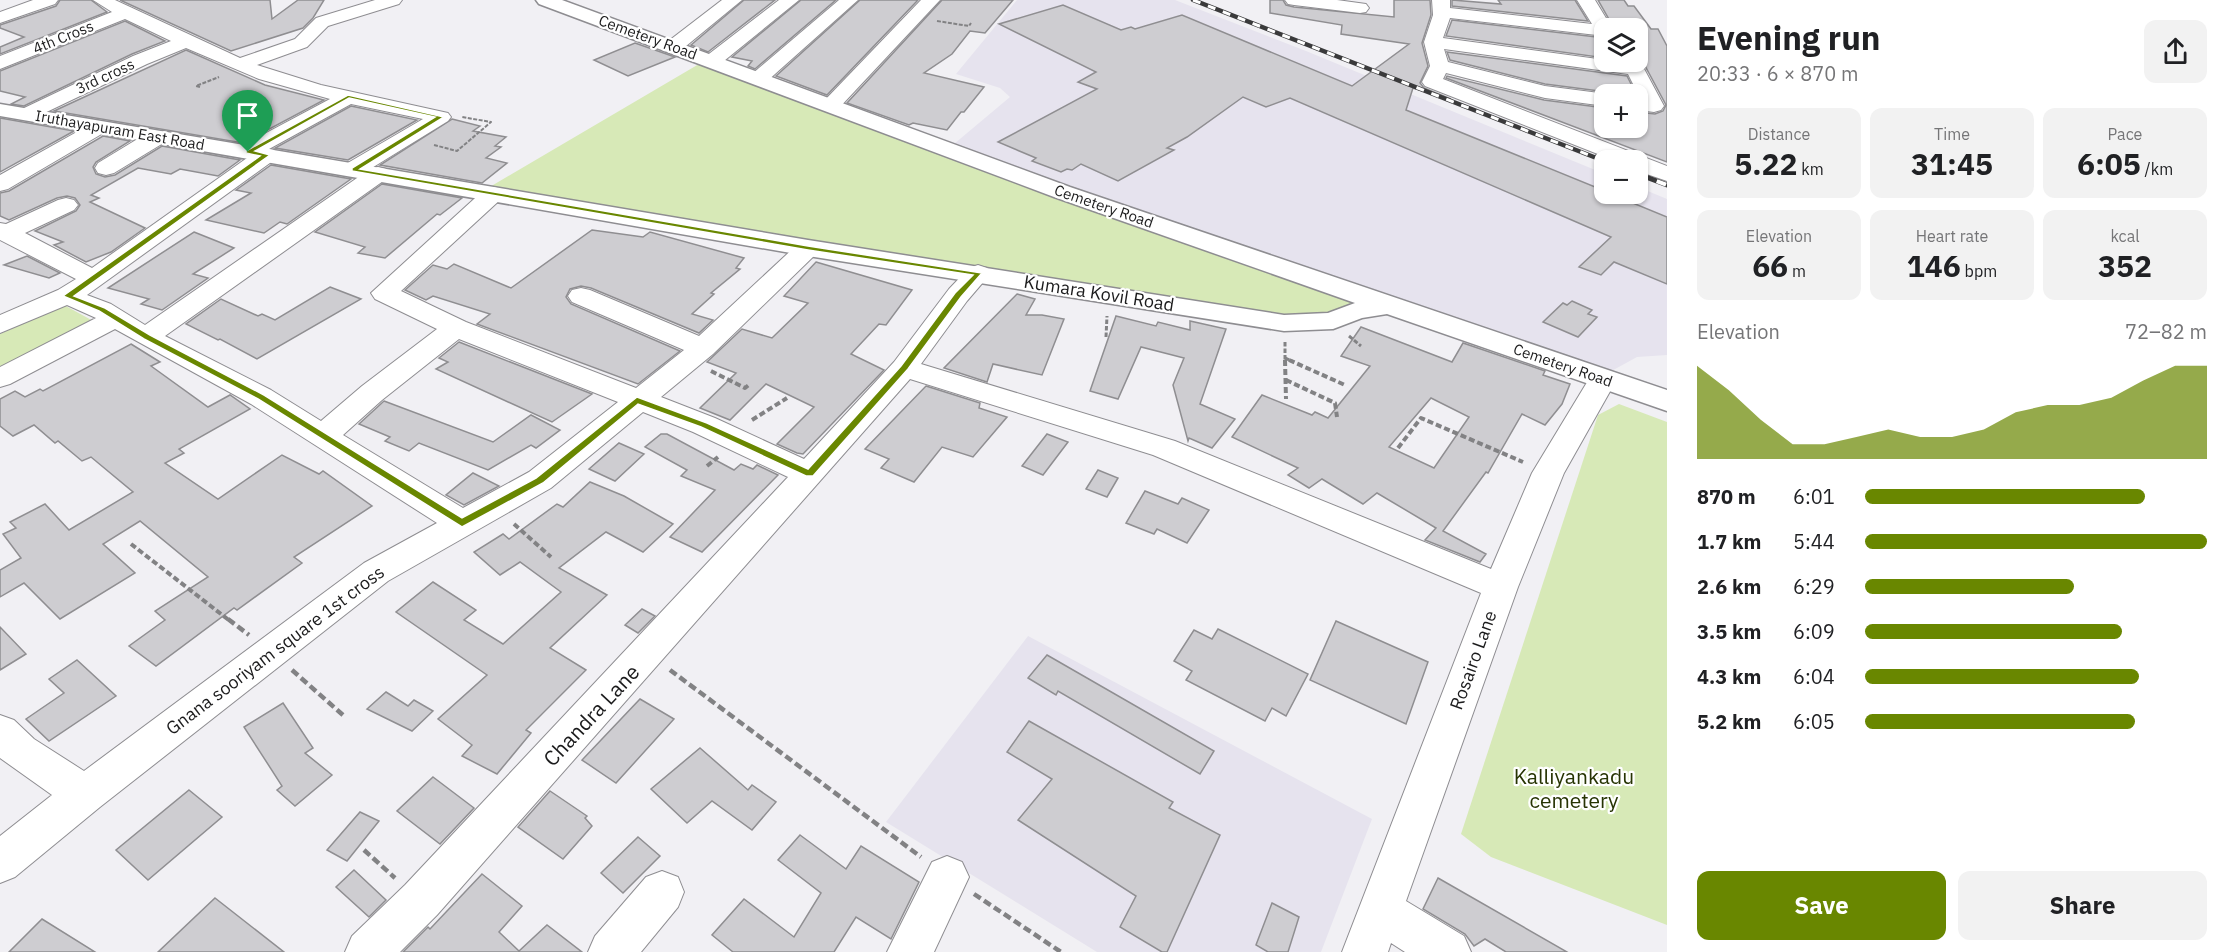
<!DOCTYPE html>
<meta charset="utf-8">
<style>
body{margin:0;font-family:"IBM Plex Sans",sans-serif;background:#f2f2f2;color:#202124;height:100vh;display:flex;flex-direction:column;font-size:22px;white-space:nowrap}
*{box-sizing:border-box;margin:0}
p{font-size:20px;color:#757577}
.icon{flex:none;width:33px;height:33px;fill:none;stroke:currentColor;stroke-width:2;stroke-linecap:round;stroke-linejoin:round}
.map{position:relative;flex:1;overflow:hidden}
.sheet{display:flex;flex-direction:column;background:#fff;width:570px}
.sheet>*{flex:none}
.fabs{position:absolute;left:1594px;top:18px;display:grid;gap:12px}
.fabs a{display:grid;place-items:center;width:54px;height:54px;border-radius:12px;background:#fff;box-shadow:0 2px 4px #0004;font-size:30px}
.pin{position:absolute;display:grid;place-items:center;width:51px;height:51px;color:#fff;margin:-62px -26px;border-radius:50% 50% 50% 0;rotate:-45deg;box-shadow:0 0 6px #0007}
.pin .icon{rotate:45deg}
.round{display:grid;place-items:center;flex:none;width:63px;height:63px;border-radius:12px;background:#f2f2f2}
.head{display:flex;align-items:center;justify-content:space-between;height:102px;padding:0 30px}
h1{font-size:33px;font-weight:700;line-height:45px}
.metrics{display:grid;grid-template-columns:repeat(3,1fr);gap:9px;height:102px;padding:6px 30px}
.metrics div{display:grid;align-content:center;border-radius:12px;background:#f2f2f2;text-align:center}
.metrics b{font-size:30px;font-weight:700}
.metrics small{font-size:16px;font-weight:400}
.metrics p{font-size:16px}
.chart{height:168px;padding:12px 30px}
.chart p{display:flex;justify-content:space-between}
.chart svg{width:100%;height:108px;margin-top:6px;fill:#698700;opacity:.7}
.primary-button{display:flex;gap:12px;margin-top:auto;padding:12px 30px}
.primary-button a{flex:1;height:69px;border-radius:12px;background:#698700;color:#fff;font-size:24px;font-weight:700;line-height:69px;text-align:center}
.primary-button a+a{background:#f2f2f2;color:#202124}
ul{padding:0 30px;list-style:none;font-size:20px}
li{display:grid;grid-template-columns:96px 72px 1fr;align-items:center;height:45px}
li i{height:15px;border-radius:8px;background:#698700}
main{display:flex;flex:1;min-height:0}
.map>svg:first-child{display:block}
.built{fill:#e6e3ee}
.green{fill:#d7e9b7}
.building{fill:#cecdd1;stroke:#8f8e91;stroke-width:1.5;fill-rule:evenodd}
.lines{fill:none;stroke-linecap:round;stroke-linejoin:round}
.minor-casing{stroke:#8e8d91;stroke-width:2}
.major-casing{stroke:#8e8d91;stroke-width:3}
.path-far3{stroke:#828284;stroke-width:2;stroke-dasharray:4 1.5;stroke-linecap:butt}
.path-far2{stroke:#828284;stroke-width:3;stroke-dasharray:4.5 2;stroke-linecap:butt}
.path-far1{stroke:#828284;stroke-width:4;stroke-dasharray:6 3;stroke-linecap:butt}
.path{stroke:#828284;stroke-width:4.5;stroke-dasharray:8 4;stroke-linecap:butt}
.minor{fill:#fff;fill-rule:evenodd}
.major{fill:#fff;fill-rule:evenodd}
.rail-far1-casing{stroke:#3a3a3b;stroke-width:4.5}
.rail-casing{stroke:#3a3a3b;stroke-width:5}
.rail-far1{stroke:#fff;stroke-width:3;stroke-dasharray:8;stroke-linecap:butt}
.rail{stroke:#fff;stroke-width:4;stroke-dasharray:10;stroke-linecap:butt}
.route{fill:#698700;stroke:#fff;stroke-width:1.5;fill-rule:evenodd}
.labels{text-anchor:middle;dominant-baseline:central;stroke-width:4.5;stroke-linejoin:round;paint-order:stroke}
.far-street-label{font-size:15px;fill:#1b1b1c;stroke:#fff}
.street-label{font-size:18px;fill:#1b1b1c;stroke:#fff}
.near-street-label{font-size:21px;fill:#1b1b1c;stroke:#fff}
.near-park-label{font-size:21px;fill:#273403;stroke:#fff}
</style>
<main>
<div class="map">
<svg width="1667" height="952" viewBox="0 0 1667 952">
<rect width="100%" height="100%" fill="#f1f0f4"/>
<g class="built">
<path d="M 1017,0 L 1175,0 L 1306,51 L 1605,174 L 1605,194 L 1638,194 L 1638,187 L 1667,199 L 1667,355 L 1637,357 L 1606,374 L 1027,172 L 954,144 L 1010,97 L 1000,88 L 956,74 Z"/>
<path d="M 1028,636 L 1372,819 L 1321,952 L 1097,952 L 886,822 Z"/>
</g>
<g class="green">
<path d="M 699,64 L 1015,179 L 1362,299 L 1337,311 L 1280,317 L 488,188 Z"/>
<path d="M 64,305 L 95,322 L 0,369 L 0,334 Z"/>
<path d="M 1619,404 L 1667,422 L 1667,925 L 1491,857 L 1461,834 L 1598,415 Z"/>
</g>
<g class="building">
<path d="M 60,0 L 91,0 L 107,12 L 0,54 L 0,47 L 24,37 L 0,28 L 0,25 L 56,6 Z"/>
<path d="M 120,0 L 270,0 L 272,19 L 298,0 L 324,0 L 313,18 L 303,28 L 231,51 Z"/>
<path d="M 744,0 L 775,0 L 708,52 L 691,45 Z"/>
<path d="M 801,0 L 836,0 L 755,69 L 748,66 L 752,61 L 732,57 Z"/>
<path d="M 860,0 L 918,0 L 827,95 L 776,76 Z"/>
<path d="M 942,0 L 1013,0 L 985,33 L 970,31 L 952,54 L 924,73 L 984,87 L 964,112 L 961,112 L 947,130 L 913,123 L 909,125 L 847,103 Z"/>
<path d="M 1270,0 L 1283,0 L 1286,5 L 1294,7 L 1394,17 L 1394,0 L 1430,0 L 1431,15 L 1422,43 L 1428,66 L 1420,83 L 1424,88 L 1451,99 L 1413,88 L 1406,110 L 1605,191 L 1605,194 L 1611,194 L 1667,217 L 1667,284 L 1614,262 L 1601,275 L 1579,267 L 1611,237 L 1290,98 L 1266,107 L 1243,97 L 1187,137 L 1167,148 L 1174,150 L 1118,181 L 1081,164 L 1072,170 L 1067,169 L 1061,172 L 1032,161 L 1036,158 L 998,142 L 1097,89 L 1078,82 L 1096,72 L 999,24 L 1063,5 L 1121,30 L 1131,27 L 1135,29 L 1182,15 L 1352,86 L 1409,44 L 1341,34 L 1342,25 L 1270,13 Z"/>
<path d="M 1452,0 L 1501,4 L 1498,0 L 1575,0 L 1588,21 L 1452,6 Z"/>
<path d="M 1598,0 L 1624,0 L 1628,6 L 1634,6 L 1651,29 L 1658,29 L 1667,46 L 1667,162 L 1446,78 L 1447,76 L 1544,100 L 1605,108 L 1605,128 L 1638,128 L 1638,112 L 1655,114 L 1663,111 L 1666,105 L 1644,64 L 1633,62 L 1638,62 L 1638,28 L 1614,28 Z"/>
<path d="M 1452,20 L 1605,38 L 1605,58 L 1446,36 Z"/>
<path d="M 125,21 L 165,41 L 132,54 L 24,106 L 11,104 L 25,97 L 0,91 L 0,71 Z"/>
<path d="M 635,43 L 675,57 L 628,76 L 594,60 Z"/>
<path d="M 186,50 L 265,85 L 324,100 L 243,143 L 54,111 Z"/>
<path d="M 1447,52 L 1627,76 L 1636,94 L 1609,94 L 1607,92 L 1545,84 L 1450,60 Z"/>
<path d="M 351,106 L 417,120 L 348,160 L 275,148 Z"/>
<path d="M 0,118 L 74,131 L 0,172 Z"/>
<path d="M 452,119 L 480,126 L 473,131 L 506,137 L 495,146 L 501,147 L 486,158 L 507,163 L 482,183 L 380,165 Z"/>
<path d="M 103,136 L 130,141 L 96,162 L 93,167 L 96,174 L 105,177 L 115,175 L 162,146 L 240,160 L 218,176 L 180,169 L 171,174 L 138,168 L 91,195 L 99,198 L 90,202 L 145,228 L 111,252 L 86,262 L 54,245 L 63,242 L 35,231 L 76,211 L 80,205 L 75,198 L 67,196 L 57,198 L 9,220 L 0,216 L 0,193 L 9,191 Z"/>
<path d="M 271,165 L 351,179 L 287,224 L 280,222 L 264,233 L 206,220 L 251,193 L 236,190 Z"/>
<path d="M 382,184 L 462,198 L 440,215 L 437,214 L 385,258 L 358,253 L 365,247 L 315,232 Z"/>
<path d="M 592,230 L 643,237 L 650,232 L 744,258 L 736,268 L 740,269 L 711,293 L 714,294 L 692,314 L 713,320 L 699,333 L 591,288 L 581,286 L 570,289 L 566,297 L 571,304 L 680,351 L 638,384 L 477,324 L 490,314 L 433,296 L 426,300 L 405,290 L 433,265 L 447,269 L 454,264 L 511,288 Z"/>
<path d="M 194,232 L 234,248 L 193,274 L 208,278 L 162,310 L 141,304 L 149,299 L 108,288 Z"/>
<path d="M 27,256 L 60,273 L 49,278 L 4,265 Z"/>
<path d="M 816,262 L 912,290 L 886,325 L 879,324 L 851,354 L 884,370 L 803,454 L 797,453 L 777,444 L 814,407 L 766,384 L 730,420 L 700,408 L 736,373 L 707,362 L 742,329 L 772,338 L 808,303 L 784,296 Z"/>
<path d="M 330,287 L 361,299 L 257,359 L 220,339 L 218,340 L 186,324 L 221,299 L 258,316 L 262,314 L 275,320 Z"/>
<path d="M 1017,294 L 1035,299 L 1026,315 L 1042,315 L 1064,319 L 1042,375 L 993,364 L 987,382 L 944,368 Z"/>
<path d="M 1572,301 L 1592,310 L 1588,314 L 1597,317 L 1578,337 L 1543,322 L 1563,303 L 1567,305 Z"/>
<path d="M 1116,316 L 1156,326 L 1158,322 L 1190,330 L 1190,321 L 1226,329 L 1200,404 L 1235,419 L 1212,448 L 1189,438 L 1188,441 L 1173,385 L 1184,358 L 1141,347 L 1118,399 L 1090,391 Z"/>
<path d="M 1361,327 L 1452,362 L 1463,343 L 1545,371 L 1543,375 L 1570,384 L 1562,404 L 1545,425 L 1522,414 L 1488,473 L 1486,472 L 1443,531 L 1486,554 L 1480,562 L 1425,540 L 1436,528 L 1377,493 L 1363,504 L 1322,479 L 1309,488 L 1288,475 L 1298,468 L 1232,437 L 1262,395 L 1312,415 L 1315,412 L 1328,418 L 1370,366 L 1341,356 ZM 1431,398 L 1469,417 L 1434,468 L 1389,447 Z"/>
<path d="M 459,342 L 592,394 L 552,422 L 436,369 L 448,362 L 439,358 Z"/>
<path d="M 131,344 L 160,362 L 151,366 L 208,407 L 230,395 L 250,409 L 179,449 L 184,453 L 165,463 L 218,499 L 282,455 L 319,474 L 323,471 L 372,506 L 294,557 L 302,563 L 237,610 L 234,608 L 156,666 L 129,646 L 165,620 L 155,611 L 208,577 L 140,521 L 103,544 L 135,573 L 60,619 L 24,583 L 0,597 L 0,570 L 21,558 L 3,534 L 16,528 L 10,522 L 45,504 L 69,530 L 133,492 L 91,457 L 82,461 L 58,441 L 55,443 L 34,425 L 13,436 L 0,426 L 0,399 L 15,391 L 25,397 L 40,389 L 43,391 Z"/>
<path d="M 926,386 L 980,403 L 979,408 L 1007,417 L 973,457 L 942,447 L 914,482 L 881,468 L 889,459 L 865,449 Z"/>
<path d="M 384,401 L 493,442 L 531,415 L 560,430 L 536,448 L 531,445 L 488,470 L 419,443 L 409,451 L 385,441 L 390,437 L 359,424 Z"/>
<path d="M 661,434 L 667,434 L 734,470 L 741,464 L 753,469 L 757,465 L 778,475 L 702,552 L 670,537 L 715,490 L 681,476 L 687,470 L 645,447 Z"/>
<path d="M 1047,434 L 1068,442 L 1043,475 L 1022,466 Z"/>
<path d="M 619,443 L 644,454 L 615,481 L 589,469 Z"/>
<path d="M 1098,470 L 1118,478 L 1107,497 L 1086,489 Z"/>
<path d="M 473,473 L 499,486 L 464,505 L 446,495 Z"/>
<path d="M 590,482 L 624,496 L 673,524 L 643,552 L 606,532 L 559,568 L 607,595 L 550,648 L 586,670 L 526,730 L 531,733 L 497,774 L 462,756 L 472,745 L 438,719 L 487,675 L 396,612 L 433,582 L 476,610 L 464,620 L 503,644 L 561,592 L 520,562 L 500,575 L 474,552 L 503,534 L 509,539 L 557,504 L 563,507 Z"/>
<path d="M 1145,491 L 1178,504 L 1182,498 L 1209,510 L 1187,543 L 1157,529 L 1154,534 L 1126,523 Z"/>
<path d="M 642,609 L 655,616 L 638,633 L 625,625 Z"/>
<path d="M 1336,621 L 1428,662 L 1406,724 L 1310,680 Z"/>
<path d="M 0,627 L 26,654 L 0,670 Z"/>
<path d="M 1218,629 L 1308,674 L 1286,716 L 1272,708 L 1265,721 L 1186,680 L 1192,671 L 1174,661 L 1194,630 L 1212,639 Z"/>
<path d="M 1047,655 L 1214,751 L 1200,774 L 1058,691 L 1056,695 L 1028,678 Z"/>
<path d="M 77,660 L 116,696 L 49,741 L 26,719 L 64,693 L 49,679 Z"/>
<path d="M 386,692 L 408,706 L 414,700 L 433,711 L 412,731 L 367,709 Z"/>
<path d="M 640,699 L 674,719 L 616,783 L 582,760 Z"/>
<path d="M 283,703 L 313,748 L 305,753 L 332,775 L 295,806 L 277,790 L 282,786 L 244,727 Z"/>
<path d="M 1029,721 L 1173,802 L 1169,808 L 1220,835 L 1167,952 L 1162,952 L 1120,927 L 1136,896 L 1018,820 L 1052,779 L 1007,752 Z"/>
<path d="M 700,748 L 748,790 L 752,785 L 776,802 L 752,830 L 712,801 L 687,823 L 651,789 Z"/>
<path d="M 433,777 L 474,808 L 440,844 L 397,811 Z"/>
<path d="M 189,790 L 222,817 L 148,880 L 116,850 Z"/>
<path d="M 550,791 L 587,816 L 585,818 L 592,826 L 563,859 L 518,827 Z"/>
<path d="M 360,812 L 379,821 L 347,861 L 327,850 Z"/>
<path d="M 800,835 L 846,869 L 861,846 L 919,882 L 891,939 L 856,917 L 834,952 L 733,952 L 712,935 L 744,899 L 794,937 L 821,893 L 778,860 Z"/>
<path d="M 638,837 L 660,856 L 623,893 L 601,873 Z"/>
<path d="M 354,870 L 386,900 L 369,917 L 336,887 Z"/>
<path d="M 482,874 L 522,906 L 499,932 L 519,951 L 547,925 L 582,952 L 403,952 L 428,927 L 430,929 Z"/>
<path d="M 1438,878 L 1567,952 L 1506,952 L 1485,939 L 1474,946 L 1465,934 L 1423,909 Z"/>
<path d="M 215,898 L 284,952 L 158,952 Z"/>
<path d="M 1272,903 L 1299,917 L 1288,952 L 1268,952 L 1256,945 Z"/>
<path d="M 42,919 L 95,952 L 9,952 Z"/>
</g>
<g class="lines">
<g class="minor-casing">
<g id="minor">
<path d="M 33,0 L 58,0 L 55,4 L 0,23 L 0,12 Z"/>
<path d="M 93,0 L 115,0 L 240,58 L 295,39 L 316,18 L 375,0 L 402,0 L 399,4 L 328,26 L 307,47 L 257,65 L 321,85 L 448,113 L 451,117 L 448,121 L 362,174 L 354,176 L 346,174 L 343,169 L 346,164 L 423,119 L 351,104 L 269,149 L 274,150 L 277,155 L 274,160 L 87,295 L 111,304 L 145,325 L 370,169 L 378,167 L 386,169 L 389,174 L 386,179 L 165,336 L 271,390 L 321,421 L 362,386 L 437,329 L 375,299 L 371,293 L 485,189 L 493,187 L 501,189 L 504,194 L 501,199 L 401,291 L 466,322 L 636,388 L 684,350 L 572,302 L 568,296 L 572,290 L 581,288 L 590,290 L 699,336 L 799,243 L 808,241 L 817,243 L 820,248 L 817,253 L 713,354 L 661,397 L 715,418 L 804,459 L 894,362 L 949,289 L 969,268 L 978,265 L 987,268 L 991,273 L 967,301 L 921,364 L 1175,441 L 1491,569 L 1532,473 L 1589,379 L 1593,373 L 1603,370 L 1613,373 L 1617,379 L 1564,473 L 1518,587 L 1406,901 L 1464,936 L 1471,952 L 1405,952 L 1391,943 L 1388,952 L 1342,952 L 1481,593 L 1153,455 L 910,379 L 437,915 L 400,952 L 345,952 L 352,936 L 405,885 L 788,477 L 693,432 L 643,412 L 551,488 L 388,581 L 100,807 L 15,877 L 0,883 L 0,836 L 52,795 L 0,758 L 0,715 L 14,720 L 34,739 L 84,771 L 364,563 L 437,523 L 251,404 L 115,329 L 10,384 L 0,387 L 0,367 L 96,318 L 67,305 L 0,333 L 0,315 L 58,290 L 76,279 L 0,240 L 0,223 L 6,224 L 58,200 L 66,198 L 74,200 L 78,205 L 74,210 L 25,233 L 92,268 L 247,158 L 240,157 L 237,152 L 240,147 L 330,99 L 259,79 L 186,48 L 147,64 L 34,118 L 27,120 L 20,118 L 17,114 L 20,110 L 133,56 L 171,41 L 125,19 L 0,69 L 0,56 L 112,12 ZM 459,339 L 618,402 L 529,472 L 463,508 L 343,435 L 382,400 Z"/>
<path d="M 722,0 L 742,0 L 680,51 L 666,51 L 664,47 L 666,43 Z"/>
<path d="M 779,0 L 799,0 L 719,65 L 705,65 L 703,61 L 705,57 Z"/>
<path d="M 839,0 L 858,0 L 766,82 L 752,82 L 749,78 L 752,74 Z"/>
<path d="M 921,0 L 940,0 L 838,109 L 824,109 L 821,105 L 824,101 Z"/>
<path d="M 1285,0 L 1337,0 L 1366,4 L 1369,8 L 1366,12 L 1360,13 L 1294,5 L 1288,4 Z"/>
<path d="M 1432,0 L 1450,0 L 1450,8 L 1592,24 L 1577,0 L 1595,0 L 1612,28 L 1605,28 L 1605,36 L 1450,18 L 1443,38 L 1642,65 L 1664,106 L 1661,110 L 1654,112 L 1638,110 L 1638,98 L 1640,98 L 1628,74 L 1444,49 L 1448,62 L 1545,86 L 1607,94 L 1605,94 L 1605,106 L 1545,98 L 1446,73 L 1443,79 L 1667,166 L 1667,181 L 1638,171 L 1638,160 L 1613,160 L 1425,86 L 1422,82 L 1430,66 L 1424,42 L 1433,15 Z"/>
<path d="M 98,122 L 105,124 L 108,128 L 105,132 L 8,189 L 0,191 L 0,175 L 91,124 Z"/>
<path d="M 157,131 L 165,132 L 168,137 L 165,142 L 114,173 L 106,175 L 98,173 L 95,168 L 98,163 L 149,132 Z"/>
<path d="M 947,856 L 962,862 L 969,877 L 934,952 L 887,952 L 932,862 Z"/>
<path d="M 662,871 L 678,877 L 684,892 L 678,907 L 641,952 L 588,952 L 595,936 L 646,877 Z"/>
</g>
</g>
<g class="major-casing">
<path id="major" d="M 536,0 L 562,0 L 1070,187 L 1667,390 L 1667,411 L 1387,314 L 1362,318 L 1333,329 L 1284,331 L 808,256 L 0,116 L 0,104 L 808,240 L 1284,315 L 1328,313 L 1355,303 L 1054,197 L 539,4 Z"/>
</g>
<g class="path-far3">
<path d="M 937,21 L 969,26 L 971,23"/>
<path d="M 200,87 L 196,86 L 219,77"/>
<path d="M 434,145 L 457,151 L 491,122 L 462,117"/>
</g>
<g class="path-far2">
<path d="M 1349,336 L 1361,346"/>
<path d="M 1106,337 L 1107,316"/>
<path d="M 1285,342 L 1285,361"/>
<path d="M 1285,358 L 1292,361"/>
</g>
<g class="path-far1">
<path d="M 1285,360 L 1286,399"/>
<path d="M 1289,360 L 1345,385"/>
<path d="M 711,371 L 745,388 L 750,384"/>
<path d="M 1286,380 L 1335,403 L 1337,417"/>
<path d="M 752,420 L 787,398"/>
<path d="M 1398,448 L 1421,418 L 1523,462"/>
<path d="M 707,466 L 718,457"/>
<path d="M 514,524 L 551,557"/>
<path d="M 131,544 L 230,621"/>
</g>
<g class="path">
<path d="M 228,619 L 249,635"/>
<path d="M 292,670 L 344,716"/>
<path d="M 670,670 L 921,857"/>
<path d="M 364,850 L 395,878"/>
<path d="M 974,894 L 1061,952"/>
</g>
<use href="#minor" class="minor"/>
<use href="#major" class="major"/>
<g class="rail-far1-casing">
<path id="rail-far1" d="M 1193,0 L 1599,159"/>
</g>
<g class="rail-casing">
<g id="rail">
<path d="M 1596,157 L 1605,161"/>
<path d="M 1638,174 L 1667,185"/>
</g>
</g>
<use href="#rail-far1" class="rail-far1"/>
<use href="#rail" class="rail"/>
</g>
<path class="route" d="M 348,95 L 444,117 L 360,169 L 808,246 L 982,273 L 961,297 L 908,369 L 813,476 L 806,476 L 701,427 L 638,404 L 543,483 L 462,527 L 258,399 L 144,339 L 99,311 L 63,296 L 260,156 L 246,153 L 246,151 ZM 349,98 L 435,117 L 352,168 L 352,171 L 808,250 L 973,275 L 955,293 L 901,366 L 808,469 L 707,423 L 637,397 L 536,478 L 462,518 L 264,395 L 150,335 L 105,308 L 74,296 L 270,155 L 255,151 Z"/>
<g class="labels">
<g class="far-street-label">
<text transform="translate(63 37) rotate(-22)">4th Cross</text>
<text transform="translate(648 37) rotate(20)">Cemetery Road</text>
<text transform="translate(105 76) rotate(-25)">3rd cross</text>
<text transform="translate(120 130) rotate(10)">Iruthayapuram East Road</text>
<text transform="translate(1104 206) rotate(19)">Cemetery Road</text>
<text transform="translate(1563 365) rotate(19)">Cemetery Road</text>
</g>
<g class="street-label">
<text transform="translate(1099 293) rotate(9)">Kumara Kovil Road</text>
<text transform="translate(275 650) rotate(-37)">Gnana sooriyam square 1st cross</text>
<text transform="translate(1473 660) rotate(-70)">Rosairo Lane</text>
</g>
<g class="near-street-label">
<text transform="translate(591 715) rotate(-47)">Chandra Lane</text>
</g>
<g class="near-park-label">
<text x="1574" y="776">Kalliyankadu<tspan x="1574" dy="24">cemetery</tspan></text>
</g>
</g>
</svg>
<div class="fabs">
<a><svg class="icon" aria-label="layers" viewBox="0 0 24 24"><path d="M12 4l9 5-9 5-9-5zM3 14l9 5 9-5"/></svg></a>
<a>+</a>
<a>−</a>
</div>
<div class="pin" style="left:248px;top:152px;background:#1e9e55"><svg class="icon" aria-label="arrive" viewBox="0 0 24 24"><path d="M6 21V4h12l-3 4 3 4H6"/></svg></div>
</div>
<section class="sheet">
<div class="head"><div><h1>Evening run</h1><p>20:33 · 6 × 870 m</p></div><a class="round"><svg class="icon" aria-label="share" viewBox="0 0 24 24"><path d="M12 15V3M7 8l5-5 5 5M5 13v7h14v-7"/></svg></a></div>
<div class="metrics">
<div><p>Distance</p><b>5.22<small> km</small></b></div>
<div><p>Time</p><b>31:45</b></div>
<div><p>Pace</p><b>6:05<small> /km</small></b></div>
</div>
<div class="metrics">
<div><p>Elevation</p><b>66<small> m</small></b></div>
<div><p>Heart rate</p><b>146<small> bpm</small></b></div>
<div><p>kcal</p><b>352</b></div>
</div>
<div class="chart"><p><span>Elevation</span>72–82 m</p>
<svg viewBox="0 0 160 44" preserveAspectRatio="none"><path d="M0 44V6L10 16L20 28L30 38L40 38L50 35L60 32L70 35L80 35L90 32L100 25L110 22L120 22L130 19L140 12L150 6L160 6V44z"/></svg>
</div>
<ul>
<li><b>870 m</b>6:01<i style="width:82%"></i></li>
<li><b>1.7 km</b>5:44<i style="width:100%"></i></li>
<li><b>2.6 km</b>6:29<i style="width:61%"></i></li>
<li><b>3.5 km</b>6:09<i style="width:75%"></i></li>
<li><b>4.3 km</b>6:04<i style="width:80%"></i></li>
<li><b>5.2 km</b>6:05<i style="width:79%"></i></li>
</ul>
<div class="primary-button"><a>Save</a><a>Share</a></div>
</section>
</main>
